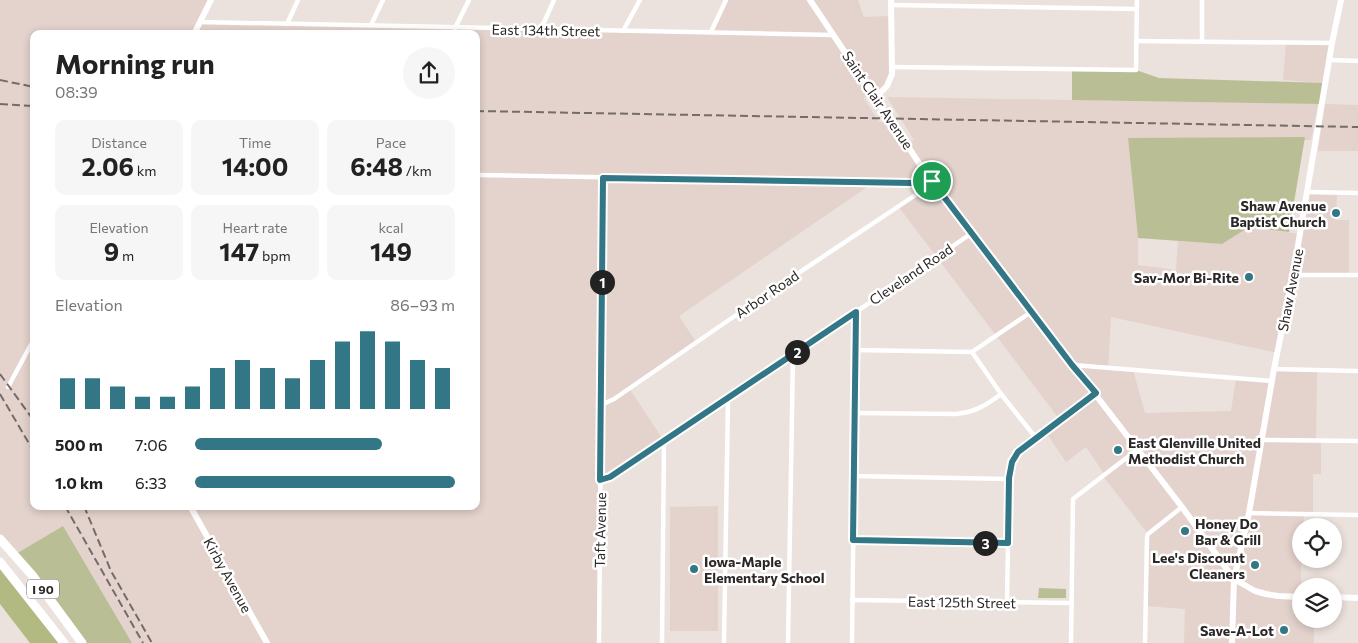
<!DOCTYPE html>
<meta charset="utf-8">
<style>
body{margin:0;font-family:Commissioner,sans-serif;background:#f6f6f6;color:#222;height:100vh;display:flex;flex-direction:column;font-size:19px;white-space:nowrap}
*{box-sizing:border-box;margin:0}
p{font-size:16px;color:#767676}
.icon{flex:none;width:28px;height:28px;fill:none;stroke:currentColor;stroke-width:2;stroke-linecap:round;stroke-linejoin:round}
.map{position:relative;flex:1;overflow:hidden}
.drawer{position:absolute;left:30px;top:30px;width:450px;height:480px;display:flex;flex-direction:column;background:#fff;border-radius:10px;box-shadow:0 2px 8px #0003}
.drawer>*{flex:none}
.fabs{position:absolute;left:1292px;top:518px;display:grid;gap:10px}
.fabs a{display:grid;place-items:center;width:50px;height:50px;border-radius:50%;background:#fff;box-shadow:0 2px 8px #0003;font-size:25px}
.pin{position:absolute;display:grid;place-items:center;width:42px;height:42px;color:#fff;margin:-21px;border:2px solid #fff;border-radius:50%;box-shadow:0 1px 5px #0007}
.km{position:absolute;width:25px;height:25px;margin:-12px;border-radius:50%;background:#222;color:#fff;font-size:14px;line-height:25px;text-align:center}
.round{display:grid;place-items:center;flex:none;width:52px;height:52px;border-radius:26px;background:#f6f6f6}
.summary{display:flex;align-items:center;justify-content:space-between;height:85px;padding:0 25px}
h1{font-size:28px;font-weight:700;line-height:38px}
.stats{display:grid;grid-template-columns:repeat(3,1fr);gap:8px;height:85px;padding:5px 25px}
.stats div{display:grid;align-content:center;border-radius:10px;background:#f6f6f6;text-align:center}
.stats b{font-size:25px;font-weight:700}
.stats small{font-size:14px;font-weight:400}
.stats p{font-size:14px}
.chart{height:140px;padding:10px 25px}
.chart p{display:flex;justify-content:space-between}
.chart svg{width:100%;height:90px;margin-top:5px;stroke:#337686;stroke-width:6}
ul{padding:0 25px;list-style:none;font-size:16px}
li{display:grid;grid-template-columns:80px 60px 1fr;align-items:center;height:38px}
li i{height:12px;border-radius:6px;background:#337686}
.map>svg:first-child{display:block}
.built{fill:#e4d2cc;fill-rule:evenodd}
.green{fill:#b9be94}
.forest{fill:#b2b981}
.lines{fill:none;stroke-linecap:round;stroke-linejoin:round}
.street{stroke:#fff;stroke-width:4.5}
.secondary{stroke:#fff;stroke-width:6}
.highway{stroke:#fff;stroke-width:9}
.rail{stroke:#736c6a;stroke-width:2;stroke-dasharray:8 4;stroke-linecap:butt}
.route-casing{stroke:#fff;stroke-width:10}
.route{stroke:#337686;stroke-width:6}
.poi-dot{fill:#337686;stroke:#fff;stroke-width:2}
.labels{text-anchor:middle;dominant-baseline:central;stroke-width:5;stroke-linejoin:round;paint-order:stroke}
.shield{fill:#fff;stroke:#6b6867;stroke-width:1}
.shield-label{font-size:12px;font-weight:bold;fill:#2b2726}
.street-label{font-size:14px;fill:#2b2726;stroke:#fff}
.poi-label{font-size:14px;font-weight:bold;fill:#2b2726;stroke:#fff;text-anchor:end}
</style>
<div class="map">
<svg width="1358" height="643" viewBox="0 0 1358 643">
<rect width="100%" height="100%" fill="#ebe1dd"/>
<g class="built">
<path d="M 0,0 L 211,0 L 200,22 L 711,32 L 726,0 L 858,0 L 864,17 L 891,16 L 892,74 L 876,97 L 863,97 L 879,122 L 893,122 L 906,142 L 914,140 L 887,97 L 1318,104 L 1311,140 L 1128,139 L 1138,238 L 1138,265 L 1176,270 L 1178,241 L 1222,244 L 1249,227 L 1300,234 L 1307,192 L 1337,192 L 1336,220 L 1349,220 L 1349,275 L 1293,275 L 1278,353 L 1111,317 L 1108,368 L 1133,370 L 1145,413 L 1231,411 L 1236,378 L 1272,381 L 1274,369 L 1317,370 L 1316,440 L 1321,440 L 1321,474 L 1313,474 L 1313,514 L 1304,514 L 1303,526 L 1301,526 L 1301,619 L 1314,619 L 1314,643 L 1184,643 L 1185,609 L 1146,606 L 1148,534 L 1103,476 L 1105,475 L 1086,447 L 1066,462 L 1045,431 L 1060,420 L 898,206 L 931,182 L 873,183 L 679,316 L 696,342 L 629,388 L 664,441 L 610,477 L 600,480 L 599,643 L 132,643 L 63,526 L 14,555 L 0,539 ZM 34,34 L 476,34 L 476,506 L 34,506 Z"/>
<path d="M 1286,42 L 1332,43 L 1326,83 L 1283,80 Z"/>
<path d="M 1325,104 L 1358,105 L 1358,151 L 1318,151 Z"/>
<path d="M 718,506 L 718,631 L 670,631 L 670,507 Z"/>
</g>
<g class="green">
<path d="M 1072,69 L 1136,70 L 1159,78 L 1326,83 L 1322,104 L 1072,100 Z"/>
<path d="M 1305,137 L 1289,232 L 1249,227 L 1222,244 L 1138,238 L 1128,138 Z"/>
<path d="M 63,526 L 132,643 L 82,643 L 14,555 Z"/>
<path d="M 1039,588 L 1066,589 L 1066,598 L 1038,598 Z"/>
</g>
<path class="forest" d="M 0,562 L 64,643 L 30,643 L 0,604 Z"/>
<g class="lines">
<g class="street">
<path d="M 891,5 L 1137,9"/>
<path d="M 200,22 L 833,35"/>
<path d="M 287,24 L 298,0"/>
<path d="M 371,25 L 383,0"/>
<path d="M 455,28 L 469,0"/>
<path d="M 541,29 L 554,0"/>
<path d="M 623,31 L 640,0"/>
<path d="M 711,32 L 726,0"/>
<path d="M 1136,41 L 1332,43"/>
<path d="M 1202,42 L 1202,0"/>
<path d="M 1330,60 L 1358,61"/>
<path d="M 892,67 L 1136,70 L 1137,0"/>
<path d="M 476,175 L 915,183 L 931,181"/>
<path d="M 1307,192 L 1358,193"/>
<path d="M 1293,275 L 1358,275"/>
<path d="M 855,350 L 972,352 L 1031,312"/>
<path d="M 972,352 L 1001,394 L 1036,438"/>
<path d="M 1073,365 L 1272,381"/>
<path d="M 1274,369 L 1358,371"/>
<path d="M 8,387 L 34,339"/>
<path d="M 601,405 L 614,399 L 758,300 L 917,194 L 930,182"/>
<path d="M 854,413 L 956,414 C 975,412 987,405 1001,394"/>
<path d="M 1262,440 L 1358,441"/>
<path d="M 854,476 L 1009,479"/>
<path d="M 600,480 L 610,477 L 728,399 L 972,233"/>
<path d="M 1249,513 L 1358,515"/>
<path d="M 853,540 L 1008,543"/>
<path d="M 852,600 L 1071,603"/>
<path d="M 1007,602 L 1009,479 L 1012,462 L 1018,452 L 1095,393"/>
<path d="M 599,643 L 603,177"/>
<path d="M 662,643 L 664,441"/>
<path d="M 724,643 L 728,399"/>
<path d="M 788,643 L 793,355"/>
<path d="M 852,643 L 856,312"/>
<path d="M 1071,643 L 1073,499 L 1138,449"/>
<path d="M 1145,643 L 1147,537 L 1148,534 L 1182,507"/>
</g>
<g class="secondary">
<path d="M 810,0 L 931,181 L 1182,507 L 1234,579 L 1255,591 L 1266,594 L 1278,596 L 1301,597"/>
<path d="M 194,34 L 211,0"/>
<path d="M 876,97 L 887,86 L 892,74 L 891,0"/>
<path d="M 190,506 L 267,643"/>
<path d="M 1334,597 L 1358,598"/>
<path d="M 1232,643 L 1234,579 L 1249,513 L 1274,369 L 1293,275 L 1332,43 L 1341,0"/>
</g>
<g class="highway">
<path d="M 0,539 L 32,575 L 82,643"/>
<path d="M 0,562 L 64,643"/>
</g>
<g class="rail">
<path d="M 0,80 L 34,87"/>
<path d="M 0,104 L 34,106"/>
<path d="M 476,111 L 1358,127"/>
<path d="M 0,374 L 34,421"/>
<path d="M 0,394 L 34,452"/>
<path d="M 31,402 L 34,407"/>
<path d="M 65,506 L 143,643"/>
<path d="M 84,506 L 111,571 L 152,643"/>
</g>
</g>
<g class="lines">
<g class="route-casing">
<path id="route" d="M 603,178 L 912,183 L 932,181 L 1072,365 L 1096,393 L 1018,452 L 1012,462 L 1009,478 L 1008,543 L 853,540 L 856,312 L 610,477 L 600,480 Z"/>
</g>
<use href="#route" class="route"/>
</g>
<g class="poi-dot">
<circle cx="1336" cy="213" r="5"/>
<circle cx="1249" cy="277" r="5"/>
<circle cx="1118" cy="450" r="5"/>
<circle cx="1185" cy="531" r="5"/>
<circle cx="1255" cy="565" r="5"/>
<circle cx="694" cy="569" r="5"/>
<circle cx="1284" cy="630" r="5"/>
</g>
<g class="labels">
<rect class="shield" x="27" y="579.5" width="32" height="19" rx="4"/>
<g class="shield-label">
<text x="43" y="589">I 90</text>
</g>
<g class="street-label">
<text transform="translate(546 30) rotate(1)">East 134th Street</text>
<text transform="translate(878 100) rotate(56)">Saint Clair Avenue</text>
<text transform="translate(911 274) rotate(-34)">Cleveland Road</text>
<text transform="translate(1290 290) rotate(-79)">Shaw Avenue</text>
<text transform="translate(767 294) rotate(-34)">Arbor Road</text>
<text transform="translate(600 530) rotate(-89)">Taft Avenue</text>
<text transform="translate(228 575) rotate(61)">Kirby Avenue</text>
<text transform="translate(962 602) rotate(1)">East 125th Street</text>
</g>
<g class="poi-label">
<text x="1326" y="205">Shaw Avenue<tspan x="1326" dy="16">Baptist Church</tspan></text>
<text x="1239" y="277">Sav-Mor Bi-Rite</text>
<text x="1128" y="442" text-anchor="start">East Glenville United<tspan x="1128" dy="16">Methodist Church</tspan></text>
<text x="1195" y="523" text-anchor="start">Honey Do<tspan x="1195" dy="16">Bar &amp; Grill</tspan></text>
<text x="1245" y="557">Lee's Discount<tspan x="1245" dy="16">Cleaners</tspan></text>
<text x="704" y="561" text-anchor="start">Iowa-Maple<tspan x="704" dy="16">Elementary School</tspan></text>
<text x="1274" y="630">Save-A-Lot</text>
</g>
</g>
</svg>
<div class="fabs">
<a><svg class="icon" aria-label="locate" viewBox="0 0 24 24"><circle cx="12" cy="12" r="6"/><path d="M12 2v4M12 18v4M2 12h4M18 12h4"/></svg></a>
<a><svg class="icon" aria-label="layers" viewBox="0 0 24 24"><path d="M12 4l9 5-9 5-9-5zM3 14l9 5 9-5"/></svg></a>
</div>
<div class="pin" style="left:932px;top:181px;background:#1e9e55"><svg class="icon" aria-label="arrive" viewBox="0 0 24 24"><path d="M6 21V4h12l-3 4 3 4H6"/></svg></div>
<b class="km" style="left:602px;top:282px">1</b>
<b class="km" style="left:797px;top:352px">2</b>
<b class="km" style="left:985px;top:543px">3</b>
<section class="drawer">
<div class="summary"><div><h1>Morning run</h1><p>08:39</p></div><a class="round"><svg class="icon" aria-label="share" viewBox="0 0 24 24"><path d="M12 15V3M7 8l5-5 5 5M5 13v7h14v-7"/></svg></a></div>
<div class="stats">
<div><p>Distance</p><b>2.06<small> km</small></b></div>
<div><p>Time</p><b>14:00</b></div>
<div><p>Pace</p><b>6:48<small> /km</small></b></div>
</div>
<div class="stats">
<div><p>Elevation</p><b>9<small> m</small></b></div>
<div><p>Heart rate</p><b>147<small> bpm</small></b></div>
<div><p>kcal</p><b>149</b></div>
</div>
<div class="chart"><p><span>Elevation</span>86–93 m</p>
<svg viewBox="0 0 160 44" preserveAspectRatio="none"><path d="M5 44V29M15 44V29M25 44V33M35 44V38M45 44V38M55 44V33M65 44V24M75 44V20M85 44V24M95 44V29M105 44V20M115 44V11M125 44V6M135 44V11M145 44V20M155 44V24"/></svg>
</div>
<ul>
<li><b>500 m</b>7:06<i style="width:72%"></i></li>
<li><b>1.0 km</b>6:33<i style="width:100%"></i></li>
</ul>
</section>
</div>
